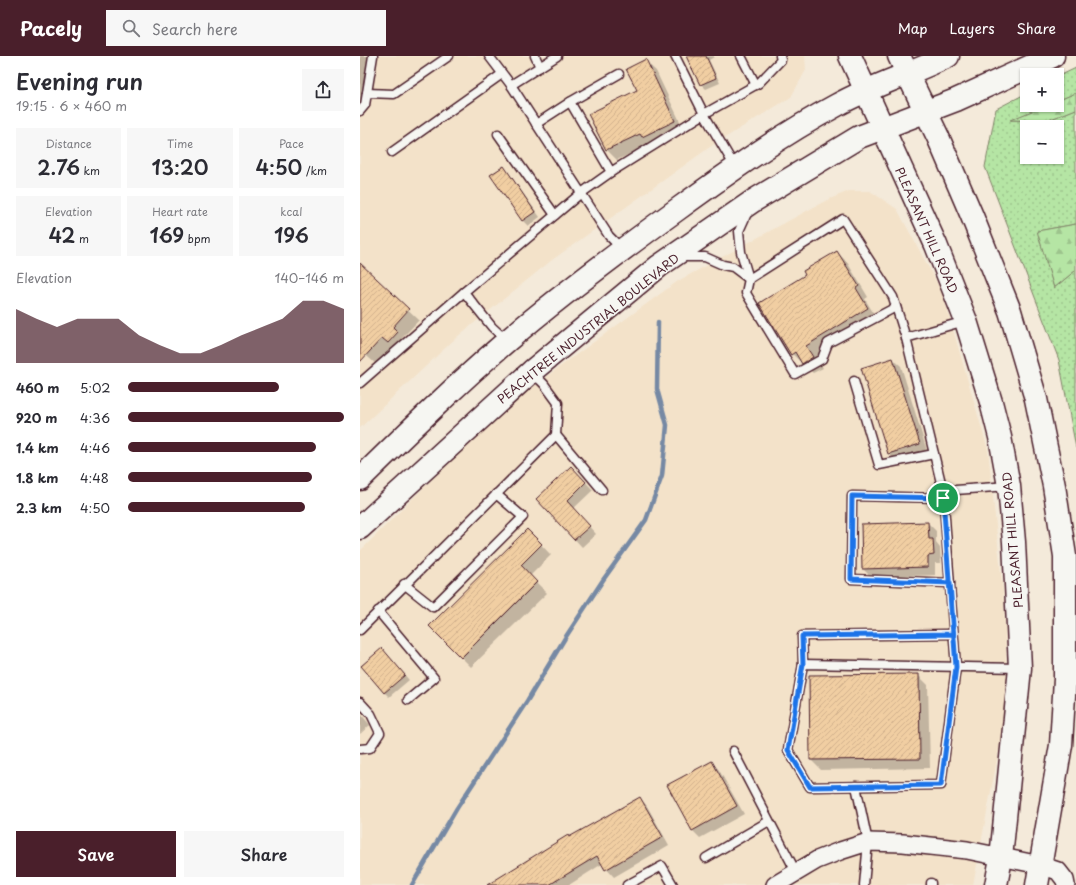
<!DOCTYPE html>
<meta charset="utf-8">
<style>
body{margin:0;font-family:"Playpen Sans",sans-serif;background:#f7f7f7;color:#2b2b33;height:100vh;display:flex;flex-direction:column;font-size:15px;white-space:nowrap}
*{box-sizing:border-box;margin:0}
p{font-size:13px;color:#7c7c81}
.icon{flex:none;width:22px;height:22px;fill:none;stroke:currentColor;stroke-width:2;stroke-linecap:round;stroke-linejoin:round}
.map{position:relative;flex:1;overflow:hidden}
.side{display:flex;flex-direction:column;background:#fff;width:360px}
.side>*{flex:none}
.controls{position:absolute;left:660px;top:12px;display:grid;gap:8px}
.controls a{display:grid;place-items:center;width:44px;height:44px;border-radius:0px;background:#fff;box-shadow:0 1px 3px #0004;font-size:20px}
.pin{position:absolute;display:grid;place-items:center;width:34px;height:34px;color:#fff;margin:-17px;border:2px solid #fff;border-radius:50%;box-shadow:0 1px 4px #0007}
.round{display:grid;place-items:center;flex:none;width:42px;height:42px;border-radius:0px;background:#f7f7f7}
.summary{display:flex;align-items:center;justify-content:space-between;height:68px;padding:0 16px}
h1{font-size:22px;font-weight:600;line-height:30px}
.figures{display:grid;grid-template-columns:repeat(3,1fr);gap:6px;height:68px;padding:4px 16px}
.figures div{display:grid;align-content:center;border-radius:0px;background:#f7f7f7;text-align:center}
.figures b{font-size:20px;font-weight:600}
.figures small{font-size:11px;font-weight:400}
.figures p{font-size:11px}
.chart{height:112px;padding:8px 16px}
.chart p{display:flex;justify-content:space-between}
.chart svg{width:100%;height:72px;margin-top:4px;fill:#4a1f2b;opacity:.7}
.action{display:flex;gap:8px;margin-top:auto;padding:8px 16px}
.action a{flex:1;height:46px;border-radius:0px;background:#4a1f2b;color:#fff;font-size:16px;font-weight:600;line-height:46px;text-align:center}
.action a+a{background:#f7f7f7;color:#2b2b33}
ul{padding:0 16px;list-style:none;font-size:13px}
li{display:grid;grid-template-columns:64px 48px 1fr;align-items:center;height:30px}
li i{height:10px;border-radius:5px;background:#4a1f2b}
header{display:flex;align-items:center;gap:24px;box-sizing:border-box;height:56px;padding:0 20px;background:#4a1f2b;color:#fff}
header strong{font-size:19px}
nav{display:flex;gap:22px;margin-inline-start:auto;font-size:14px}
.search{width:280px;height:36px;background:#f7f7f7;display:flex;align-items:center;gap:10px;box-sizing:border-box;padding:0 14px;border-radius:0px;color:#7c7c81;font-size:15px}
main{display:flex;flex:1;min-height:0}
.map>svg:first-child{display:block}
.built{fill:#f3e2c9}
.grass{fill:url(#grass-dots);stroke:#808268;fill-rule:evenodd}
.forest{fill:url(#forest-firs);stroke:#808268}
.shadow{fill:#0003}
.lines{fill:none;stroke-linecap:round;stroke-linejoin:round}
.stream{stroke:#7689a4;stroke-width:4.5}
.building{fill:url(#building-hatch);stroke:#4a1f2b}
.lane-casing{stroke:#4a1f2b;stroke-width:11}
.street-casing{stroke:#4a1f2b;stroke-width:20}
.highway-casing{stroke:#4a1f2b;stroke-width:25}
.lane{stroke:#f6f6f2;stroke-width:8}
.street{stroke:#f6f6f2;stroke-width:17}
.highway{stroke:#f6f6f2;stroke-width:22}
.route-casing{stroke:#fff;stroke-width:8}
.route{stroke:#1a73e8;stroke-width:5}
.labels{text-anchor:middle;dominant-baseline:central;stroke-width:3;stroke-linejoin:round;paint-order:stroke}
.street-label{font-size:12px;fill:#4a1f2b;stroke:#f6f6f2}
</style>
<header>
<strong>Pacely</strong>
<div class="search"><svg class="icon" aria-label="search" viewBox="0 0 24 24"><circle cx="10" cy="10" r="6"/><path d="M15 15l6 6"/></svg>Search here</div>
<nav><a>Map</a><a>Layers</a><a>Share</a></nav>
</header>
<main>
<section class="side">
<div class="summary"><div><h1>Evening run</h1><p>19:15 · 6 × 460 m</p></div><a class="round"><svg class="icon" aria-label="share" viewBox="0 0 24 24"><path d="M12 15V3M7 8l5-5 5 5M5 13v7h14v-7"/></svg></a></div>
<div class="figures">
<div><p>Distance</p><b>2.76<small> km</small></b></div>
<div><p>Time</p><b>13:20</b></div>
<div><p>Pace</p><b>4:50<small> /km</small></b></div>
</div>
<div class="figures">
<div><p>Elevation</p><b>42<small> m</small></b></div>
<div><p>Heart rate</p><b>169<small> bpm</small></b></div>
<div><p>kcal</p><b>196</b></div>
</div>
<div class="chart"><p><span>Elevation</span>140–146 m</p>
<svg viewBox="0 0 160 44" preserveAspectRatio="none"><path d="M0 44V11L10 17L20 22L30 17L40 17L50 17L60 27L70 33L80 38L90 38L100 33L110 27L120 22L130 17L140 6L150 6L160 11V44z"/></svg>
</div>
<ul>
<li><b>460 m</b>5:02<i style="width:70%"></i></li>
<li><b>920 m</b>4:36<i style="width:100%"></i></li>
<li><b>1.4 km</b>4:46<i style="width:87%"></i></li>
<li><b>1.8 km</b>4:48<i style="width:85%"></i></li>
<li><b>2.3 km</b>4:50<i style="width:82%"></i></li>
</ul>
<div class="action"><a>Save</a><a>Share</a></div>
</section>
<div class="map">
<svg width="716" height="829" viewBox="0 0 716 829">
<defs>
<pattern id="grass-dots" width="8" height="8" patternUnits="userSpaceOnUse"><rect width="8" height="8" fill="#b5e5a4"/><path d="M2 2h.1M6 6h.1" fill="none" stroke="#9dc48d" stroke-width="1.8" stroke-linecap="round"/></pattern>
<pattern id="forest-firs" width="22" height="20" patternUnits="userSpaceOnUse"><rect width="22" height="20" fill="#b5e5a4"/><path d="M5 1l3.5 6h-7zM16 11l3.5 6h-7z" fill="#9dc48d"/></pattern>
<pattern id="building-hatch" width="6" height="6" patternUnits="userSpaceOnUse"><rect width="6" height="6" fill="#f1cea2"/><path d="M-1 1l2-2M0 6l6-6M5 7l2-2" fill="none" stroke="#d0b08c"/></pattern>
</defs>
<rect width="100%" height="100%" fill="#f4eada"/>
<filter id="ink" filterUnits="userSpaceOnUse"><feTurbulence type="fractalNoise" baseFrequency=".025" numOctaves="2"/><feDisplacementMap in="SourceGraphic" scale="8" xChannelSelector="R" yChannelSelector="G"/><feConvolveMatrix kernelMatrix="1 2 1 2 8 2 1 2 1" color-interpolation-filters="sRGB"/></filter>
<g filter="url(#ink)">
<g class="built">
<path d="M 0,0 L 445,0 L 446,14 L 431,41 L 350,91 L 192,204 L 98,280 L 0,372 Z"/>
<path d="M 489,135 L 510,135 L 537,153 L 582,236 L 628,394 L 644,546 L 648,646 L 613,829 L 0,829 L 0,495 L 147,349 L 318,225 L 465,145 Z"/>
</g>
<g class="grass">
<path d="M 716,12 L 716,37 L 697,45 L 697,21 Z"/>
<path d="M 667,37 L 667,49 L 687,49 L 651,64 L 686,65 L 716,53 L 716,168 L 678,175 L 694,232 L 716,214 L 716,392 L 699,304 L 625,111 L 636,53 ZM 667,71 L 697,71 L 697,101 L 667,101 Z"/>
</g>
<g class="forest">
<path d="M 716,37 L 716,53 L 686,65 L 650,64 L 687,49 L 697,49 L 697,45 Z"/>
<path d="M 716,168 L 716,214 L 694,232 L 677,175 Z"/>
</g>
<g class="shadow">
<path d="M 0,0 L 15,0 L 0,57 Z"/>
<path d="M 327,0 L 354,0 L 354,1 L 349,4 L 360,27 L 346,33 L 341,28 Z"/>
<path d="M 285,5 L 296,15 L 325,76 L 293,91 L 290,88 L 257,104 L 247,94 L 278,35 Z"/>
<path d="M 143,111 L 148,116 L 180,161 L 168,170 L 163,165 L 131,119 Z"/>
<path d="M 477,196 L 487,206 L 508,241 L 505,243 L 517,263 L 456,300 L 463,312 L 453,317 L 432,298 L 447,219 Z"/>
<path d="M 0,208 L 59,264 L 42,282 L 47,287 L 39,296 L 33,291 L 17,309 L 0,294 Z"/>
<path d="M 533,303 L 541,310 L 567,395 L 536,405 L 528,397 Z"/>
<path d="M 219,419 L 233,434 L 213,453 L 236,478 L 222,491 L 177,443 Z"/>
<path d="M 568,467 L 576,475 L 576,487 L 580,492 L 581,507 L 575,507 L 575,519 L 511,521 L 503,513 L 502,469 Z"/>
<path d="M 167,474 L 191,499 L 170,520 L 187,537 L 111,611 L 70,570 Z"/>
<path d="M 22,593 L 49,624 L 29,641 L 24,636 Z"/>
<path d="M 558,619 L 568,629 L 570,712 L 461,714 L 451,704 Z"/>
<path d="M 0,657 L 10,669 L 0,678 Z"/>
<path d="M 352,706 L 359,714 L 384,758 L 340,782 L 333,775 L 309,730 Z"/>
<path d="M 280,742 L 287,750 L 309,789 L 254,821 L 242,808 L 209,829 L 140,829 L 210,782 Z"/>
</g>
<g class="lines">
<path class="stream" d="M 52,829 L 97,752 L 167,645 L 205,582 L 243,524 L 286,464 L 302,420 L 307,369 L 297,333 L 298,266"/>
</g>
<g class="building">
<path d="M 326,0 L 346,0 L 356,22 L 340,29 Z"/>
<path d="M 286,3 L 315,65 L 282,81 L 280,78 L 246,94 L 228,58 L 277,34 L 266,13 Z"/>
<path d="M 144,110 L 175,156 L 162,165 L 130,119 Z"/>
<path d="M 477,195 L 499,230 L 496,232 L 508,252 L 446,290 L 453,301 L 442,308 L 435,296 L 431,299 L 399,247 L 445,219 L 443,215 Z"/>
<path d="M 0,207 L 49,253 L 33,271 L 38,276 L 28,287 L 22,282 L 0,306 Z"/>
<path d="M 533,302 L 560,388 L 528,398 L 501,312 Z"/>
<path d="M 211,410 L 226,426 L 207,445 L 230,470 L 214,484 L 176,443 Z"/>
<path d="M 568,466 L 569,483 L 573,483 L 574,499 L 568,500 L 568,511 L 502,513 L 501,468 Z"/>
<path d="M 167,473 L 182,488 L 161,509 L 177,526 L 101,602 L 69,570 Z"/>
<path d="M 22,592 L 45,619 L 24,637 L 1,610 Z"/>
<path d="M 559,618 L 560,703 L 450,704 L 449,619 Z"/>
<path d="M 352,705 L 377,750 L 332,775 L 307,729 Z"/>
<path d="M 280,741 L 303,781 L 245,814 L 237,800 L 189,829 L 127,829 L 208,779 L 209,781 Z"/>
</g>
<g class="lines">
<g class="lane-casing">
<g id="lane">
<path d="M 129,0 L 151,29 L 249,180 L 262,193"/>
<path d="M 175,0 L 180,11"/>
<path d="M 315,0 L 344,58 L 399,27 L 421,4 L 420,0"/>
<path d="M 381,0 L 396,29"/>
<path d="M 151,29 L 197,0"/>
<path d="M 7,37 L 34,38 L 89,0"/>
<path d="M 210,46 L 259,18"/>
<path d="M 0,55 L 5,49 L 13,0"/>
<path d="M 176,68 L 210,46 L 251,116 L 344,58 L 375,111"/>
<path d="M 138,78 L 195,159"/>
<path d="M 32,96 L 142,18"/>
<path d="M 388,155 L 379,175 L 381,196 L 389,223 L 386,237 L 435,318 L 462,303 L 468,287 L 536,251"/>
<path d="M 321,201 L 345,201 L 363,209 L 373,211 L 389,223"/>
<path d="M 389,223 L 483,163 L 533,241 L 546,282 L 605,265"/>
<path d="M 546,282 L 583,435 L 596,611 L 581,729 L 450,731 L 428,694 L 443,608 L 660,612"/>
<path d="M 147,285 L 132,271 L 104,236 L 220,138 L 251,116"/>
<path d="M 494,325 L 519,409 L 574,398"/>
<path d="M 0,327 L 104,236"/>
<path d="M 196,379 L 242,434"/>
<path d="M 583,435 L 648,430"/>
<path d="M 583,442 L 492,440 L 491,523 L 590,527"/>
<path d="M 44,528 L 73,551 L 163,461 L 136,438"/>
<path d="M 18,555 L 74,622 L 48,644"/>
<path d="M 0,574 L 196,379 L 198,347 L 184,328 L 172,316"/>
<path d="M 443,608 L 442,580 L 593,578"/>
<path d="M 0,646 L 11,658 L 20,677 L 10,692 L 0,693"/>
<path d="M 373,695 L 436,816"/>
<path d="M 496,730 L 508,786 L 504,829"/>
<path d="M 346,802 L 409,765"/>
<path d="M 267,829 L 302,810 L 313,829"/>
<path d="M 571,829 L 571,827"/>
</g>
</g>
<g class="street-casing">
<path id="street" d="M 415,829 L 457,804 L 480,795 L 508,786 L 543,787 L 607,794 L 680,809 L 698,815 L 705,824 L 706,829"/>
</g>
<g class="highway-casing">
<g id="highway">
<path d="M 490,0 L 576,189 L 606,265 L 631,346 L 640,381 L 649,430 L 654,486 L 660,612 L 641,802 L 636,829"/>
<path d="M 539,0 L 578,81 L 612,160 L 650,255 L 676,343 L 694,430 L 705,500 L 705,623 L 701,689 L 677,829"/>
<path d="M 0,423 C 48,376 96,329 147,285 C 202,238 260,195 318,153 C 369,116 421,79 477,49 C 513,29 551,18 588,0"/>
<path d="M 0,472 L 172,315 L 299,210 L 393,145 L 499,81 L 596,44 L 693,0"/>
</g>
</g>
<use href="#lane" class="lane"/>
<use href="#street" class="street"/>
<use href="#highway" class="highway"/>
</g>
</g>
<g class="lines" filter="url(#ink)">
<g class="route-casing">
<path id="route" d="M 583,442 L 593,578 L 442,580 L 443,608 L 428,694 L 450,731 L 581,729 L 596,611 L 590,527 L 491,523 L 492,440 L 583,442"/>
</g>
<use href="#route" class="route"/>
</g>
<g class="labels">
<g class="street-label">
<text transform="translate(567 174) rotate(66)">PLEASANT HILL ROAD</text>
<text transform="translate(228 272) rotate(-39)">PEACHTREE INDUSTRIAL BOULEVARD</text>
<text transform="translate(652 484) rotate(-95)">PLEASANT HILL ROAD</text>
</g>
</g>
</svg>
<div class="controls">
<a>+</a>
<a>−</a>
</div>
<div class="pin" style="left:583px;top:442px;background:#1e9e55"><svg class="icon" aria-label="arrive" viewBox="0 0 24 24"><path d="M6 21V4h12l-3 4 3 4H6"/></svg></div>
</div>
</main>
